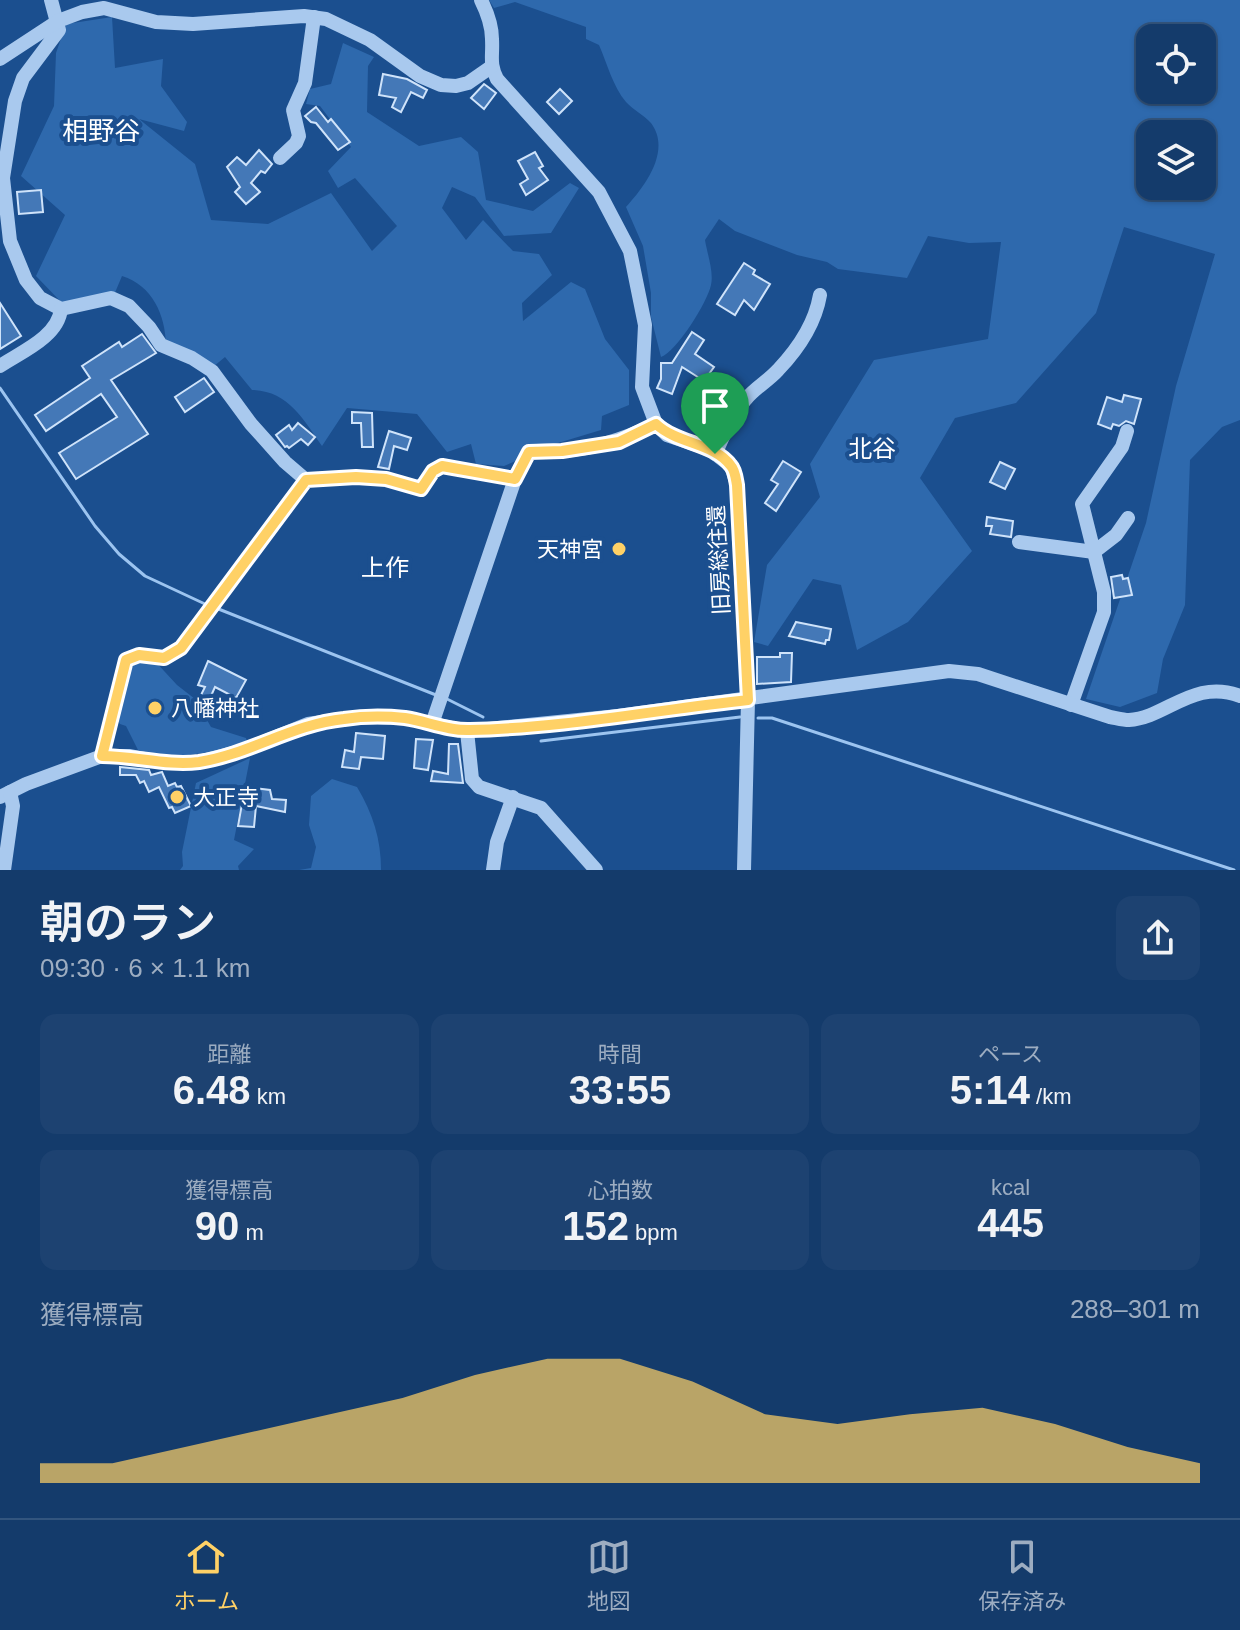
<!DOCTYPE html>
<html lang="ja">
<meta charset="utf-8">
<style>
body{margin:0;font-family:Arial,"Noto Sans JP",sans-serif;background:#1d4271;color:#f1f3f6;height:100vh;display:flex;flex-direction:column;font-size:30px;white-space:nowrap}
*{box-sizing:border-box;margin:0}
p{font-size:26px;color:#9dadc1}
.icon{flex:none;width:44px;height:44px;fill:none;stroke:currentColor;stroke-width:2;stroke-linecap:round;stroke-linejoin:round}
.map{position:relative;height:870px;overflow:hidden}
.side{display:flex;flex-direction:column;background:#143b6b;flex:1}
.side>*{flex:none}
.buttons{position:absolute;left:1136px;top:24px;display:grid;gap:16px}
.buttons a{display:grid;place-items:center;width:80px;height:80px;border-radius:16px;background:#143b6b;box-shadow:0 2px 6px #0004,0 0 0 2px #33557e;font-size:40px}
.pin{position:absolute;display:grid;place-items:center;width:68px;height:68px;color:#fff;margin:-82px -34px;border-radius:50% 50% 50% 0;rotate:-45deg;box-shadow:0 0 8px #0007}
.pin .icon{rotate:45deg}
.round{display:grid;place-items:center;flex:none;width:84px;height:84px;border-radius:16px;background:#1d4271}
.overview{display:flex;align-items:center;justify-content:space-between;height:136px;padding:0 40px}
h1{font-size:44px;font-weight:600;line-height:60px}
.metrics{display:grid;grid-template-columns:repeat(3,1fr);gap:12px;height:136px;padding:8px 40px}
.metrics div{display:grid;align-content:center;border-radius:16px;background:#1d4271;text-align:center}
.metrics b{font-size:40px;font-weight:600}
.metrics small{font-size:22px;font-weight:400}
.metrics p{font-size:22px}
.chart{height:224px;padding:16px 40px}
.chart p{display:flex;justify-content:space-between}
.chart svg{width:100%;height:144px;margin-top:8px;fill:#ffd166;opacity:.7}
.tabs{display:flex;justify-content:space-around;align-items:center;height:112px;border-top:2px solid #33557e;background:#143b6b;font-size:22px;color:#9dadc1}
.tabs a{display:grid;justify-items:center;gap:4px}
.tabs .current{color:#ffd166}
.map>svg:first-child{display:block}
.green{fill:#2e69ad;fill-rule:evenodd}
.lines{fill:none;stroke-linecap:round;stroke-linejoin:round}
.stream{stroke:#9cc4f0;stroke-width:3}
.building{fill:#4478b7;stroke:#cfe3fa;stroke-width:2}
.minor{stroke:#a9c9ee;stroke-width:14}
.route-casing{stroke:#fff;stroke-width:16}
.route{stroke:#ffd166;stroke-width:10}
.poi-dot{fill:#ffd166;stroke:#1b4f8f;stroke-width:3}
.labels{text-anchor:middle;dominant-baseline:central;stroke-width:8;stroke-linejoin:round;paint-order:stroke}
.poi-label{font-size:22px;fill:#fff;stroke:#1b4f8f;text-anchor:start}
.street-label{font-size:22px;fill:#fff;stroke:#1b4f8f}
.neighbourhood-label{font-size:24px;fill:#fff;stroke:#1b4f8f}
.quarter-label{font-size:26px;fill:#fff;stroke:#1b4f8f}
</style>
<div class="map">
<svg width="1240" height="870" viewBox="0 0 1240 870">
<rect width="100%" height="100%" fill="#1b4f8f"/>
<g class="green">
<path d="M 489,0 L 1240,0 L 1240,420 L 1222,427 L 1190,460 L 1185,605 L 1163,659 L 1157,693 L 1120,707 L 1086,699 L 1146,523 L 1176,386 L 1215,254 L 1124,227 L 1096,313 L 1016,403 L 955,418 L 920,478 L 972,551 L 908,622 L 857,650 L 841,585 L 813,579 L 768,646 L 754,642 L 767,565 L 820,497 L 810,464 L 874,360 L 988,339 L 1001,242 L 969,243 L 928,236 L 907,278 L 838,269 L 827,262 L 797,255 L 735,231 L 719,219 L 705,240 C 707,253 714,272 711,285 C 707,303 677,351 661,357 L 651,317 L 651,293 L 643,246 L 626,207 C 644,187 672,151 651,123 C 644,115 633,110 626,102 C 613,87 607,63 599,45 L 586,39 L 586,27 L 515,2 L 494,8 ZM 1150,38 L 1202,38 L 1202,90 L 1150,90 ZM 1150,134 L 1202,134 L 1202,186 L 1150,186 Z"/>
<path d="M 112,17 L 115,68 L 163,59 L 161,86 L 187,122 L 184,131 L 139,119 L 195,164 L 211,220 L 268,224 L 331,193 L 372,251 L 397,226 L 355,178 L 338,188 L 328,171 L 351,147 L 320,106 L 306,104 L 310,89 L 331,84 L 343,43 L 374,57 L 368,66 L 367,112 L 419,146 L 461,137 L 478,152 L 486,200 L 533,211 L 570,183 L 579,188 L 551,233 L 504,236 L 475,197 L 452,187 L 442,208 L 466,240 L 483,220 L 513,251 L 539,254 L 552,275 L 522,303 L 523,321 L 571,282 L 585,289 L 605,339 L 629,370 L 629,405 L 602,416 L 601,430 L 558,443 L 504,466 L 476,464 L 471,444 L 447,452 L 417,414 L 347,408 L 322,446 C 303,419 288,391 252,390 L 225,357 L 213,367 L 166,344 C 165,315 153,286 122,276 L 114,295 L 62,303 L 36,276 L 65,215 L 21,176 L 54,106 L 56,53 L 66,24 Z"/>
<path d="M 137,659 L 153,659 L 177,685 L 195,699 L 211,727 L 246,738 L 247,742 C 219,751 164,764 138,750 L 126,726 L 120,724 L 114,714 L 129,666 Z"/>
<path d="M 250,758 L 234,840 L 254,849 L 238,866 L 239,870 L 180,870 L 183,866 L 182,852 L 196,783 Z"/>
<path d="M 332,779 L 357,787 C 373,814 381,839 381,870 L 299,870 L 311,868 L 316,847 L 309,825 L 311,796 Z"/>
</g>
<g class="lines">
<g class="stream">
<path d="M 0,388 L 95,526 L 119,554 L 145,576 L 205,604"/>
<path d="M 216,608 L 436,695"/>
<path d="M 447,699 L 483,717"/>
<path d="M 758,718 L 772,718 L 1234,870"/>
<path d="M 541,741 L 740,717"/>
</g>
</g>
<g class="building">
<path d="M 383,74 L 407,79 L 427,90 L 423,98 L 411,92 L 401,112 L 392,107 L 396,98 L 379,95 Z"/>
<path d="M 484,84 L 496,93 L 484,109 L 471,98 Z"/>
<path d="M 560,89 L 572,101 L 559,114 L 547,102 Z"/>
<path d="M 316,107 L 328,122 L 331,119 L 350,142 L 338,150 L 316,123 L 311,122 L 305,116 Z"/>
<path d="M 259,150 L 272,164 L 265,173 L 261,171 L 251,183 L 260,192 L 246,204 L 235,192 L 240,187 L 227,167 L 237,157 L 246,165 Z"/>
<path d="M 535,152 L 543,166 L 539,168 L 548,180 L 526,195 L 520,184 L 528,179 L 518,161 Z"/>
<path d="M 41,190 L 43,212 L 19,214 L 17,192 Z"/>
<path d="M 744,263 L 755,270 L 753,274 L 770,284 L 754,310 L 744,300 L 735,315 L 717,304 Z"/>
<path d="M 0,303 L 21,336 L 0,349 Z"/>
<path d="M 692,332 L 704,340 L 695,354 L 714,367 L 704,381 L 682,367 L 672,394 L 657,388 L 661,379 L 661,363 L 672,363 Z"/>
<path d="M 142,334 L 156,353 L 111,380 L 148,434 L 76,479 L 59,453 L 117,417 L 101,394 L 46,431 L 35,415 L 90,378 L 82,366 L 119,342 L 122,347 Z"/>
<path d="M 204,378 L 214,392 L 185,412 L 175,397 Z"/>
<path d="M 1124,395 L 1141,399 L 1134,424 L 1126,421 L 1119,426 L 1113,424 L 1111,429 L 1098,424 L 1107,397 L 1122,402 Z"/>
<path d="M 352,412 L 372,413 L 373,447 L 362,447 L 361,423 L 352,423 Z"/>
<path d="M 298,423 L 315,437 L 308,445 L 301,439 L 289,448 L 287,446 L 285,447 L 276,435 L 289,425 L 292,430 Z"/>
<path d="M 389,431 L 411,438 L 407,450 L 394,446 L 389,469 L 378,467 Z"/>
<path d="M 783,461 L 801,472 L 776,511 L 765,503 L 778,484 L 771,480 Z"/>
<path d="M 1000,462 L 1015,469 L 1005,489 L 990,482 Z"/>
<path d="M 987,517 L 1013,521 L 1011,537 L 990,534 L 992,526 L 986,526 Z"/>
<path d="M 1122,575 L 1123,579 L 1128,578 L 1132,595 L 1114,598 L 1111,577 Z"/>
<path d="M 796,622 L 831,629 L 829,640 L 826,640 L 825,644 L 789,636 Z"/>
<path d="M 780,653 L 792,653 L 791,682 L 757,684 L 757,657 L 780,657 Z"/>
<path d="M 208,661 L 246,680 L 236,698 L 215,687 L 207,705 L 198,701 L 205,687 L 198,685 Z"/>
<path d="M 356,733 L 385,736 L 383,759 L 361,757 L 359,769 L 342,767 L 345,750 L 354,752 Z"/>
<path d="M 416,739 L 433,740 L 428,770 L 414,768 Z"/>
<path d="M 449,744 L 458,744 L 463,783 L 431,781 L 433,771 L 448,774 Z"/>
<path d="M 120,767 L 149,770 L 151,775 L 162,772 L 168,786 L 175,783 L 177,787 L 181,786 L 191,806 L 175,813 L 172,807 L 169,808 L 159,787 L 149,792 L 144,781 L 140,783 L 136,775 L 120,775 Z"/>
<path d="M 245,787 L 270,790 L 272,799 L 286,800 L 285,812 L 256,806 L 254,827 L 238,826 Z"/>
</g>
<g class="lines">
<g class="minor">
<path d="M 51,0 L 59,30 L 23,78 L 15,101 L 3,178 L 10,241 L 26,280 L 40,298 L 61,309 L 111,298 L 129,306 L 149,327 L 161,345 L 192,358 L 212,371 L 251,424 L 285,462 L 306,480 L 356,477 L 386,479 L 421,489 L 433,471 L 442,466 L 515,479"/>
<path d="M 481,0 C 487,12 492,25 492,39 C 493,57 489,63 497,79 L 599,192 L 630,251 L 645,325 L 642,387 L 656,424 L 667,435 L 709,449 L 731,466 L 737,485 L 748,700 L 744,870"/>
<path d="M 0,59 L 58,21 L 82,12 L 104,8 L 156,22 L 193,24 L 304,16 L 326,19 L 370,40 L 420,76 L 441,85 L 456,86 L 468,83 L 491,67"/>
<path d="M 280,158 L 296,143 L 299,136 L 293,110 L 305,83 L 314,17"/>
<path d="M 0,366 C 21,352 58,337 61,309"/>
<path d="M 715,454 C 724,435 732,415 746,399 C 755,388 768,381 778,370 C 798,349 815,324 820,295"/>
<path d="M 1019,542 L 1094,552 L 1116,535 L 1128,518"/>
<path d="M 1071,705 L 1104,612 L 1104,592 L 1082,504 L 1122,447 L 1127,431"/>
<path d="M 432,724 L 515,479 L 529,452 C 540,450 549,451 560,451 C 594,450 626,438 656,424"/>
<path d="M 467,731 L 472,779 L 479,787 L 541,808 L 596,870"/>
<path d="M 102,756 L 126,660 L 139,655 L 164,658 L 181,648 L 306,480"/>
<path d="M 0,797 L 26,784 L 102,756 L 130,756 L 161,762 L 198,762 L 241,751 L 308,724 L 342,719 L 368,717 L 405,718 L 467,731 L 618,716 L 949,671 L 978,674 L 1110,717 C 1116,718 1123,720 1129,720 C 1166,718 1194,678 1240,696"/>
<path d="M 4,870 L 13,806 L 10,792"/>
<path d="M 493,870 L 497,842 L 513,797"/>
</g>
</g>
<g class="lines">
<g class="route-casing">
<path id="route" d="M 656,424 C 677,444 715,443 731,466 C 735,470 736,480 737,485 L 748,700 C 656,710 563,728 470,730 C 448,731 426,721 405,718 C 385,716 364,716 344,719 C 293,724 250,754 199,762 C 167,766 135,756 102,756 L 126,660 L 139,655 L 164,658 L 181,648 L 306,480 L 356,477 L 386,479 L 421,489 L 433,471 L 442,466 L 515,479 L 529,452 L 562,451 L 619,442 Z"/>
</g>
<use href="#route" class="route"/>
</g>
<g class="poi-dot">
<circle cx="619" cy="549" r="8"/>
<circle cx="155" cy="708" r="8"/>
<circle cx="177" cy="797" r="8"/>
</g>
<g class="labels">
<g class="poi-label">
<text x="603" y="549" text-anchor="end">天神宮</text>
<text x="171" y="708">八幡神社</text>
<text x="193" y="797">大正寺</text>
</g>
<g class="street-label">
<text transform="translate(719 560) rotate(-93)">旧房総往還</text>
</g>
<g class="neighbourhood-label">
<text x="872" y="448">北谷</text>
<text x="385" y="567">上作</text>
</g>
<g class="quarter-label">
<text x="101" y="131">相野谷</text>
</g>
</g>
</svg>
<div class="buttons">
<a><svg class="icon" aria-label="locate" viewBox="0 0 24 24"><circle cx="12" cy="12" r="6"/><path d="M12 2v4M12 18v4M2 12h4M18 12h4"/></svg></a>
<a><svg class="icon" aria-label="layers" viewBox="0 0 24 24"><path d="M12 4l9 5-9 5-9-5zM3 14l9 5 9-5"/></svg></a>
</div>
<div class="pin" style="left:715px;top:454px;background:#1e9e55"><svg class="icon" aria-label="arrive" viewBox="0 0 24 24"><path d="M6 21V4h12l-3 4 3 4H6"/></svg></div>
</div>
<section class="side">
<div class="overview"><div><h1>朝のラン</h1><p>09:30 · 6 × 1.1 km</p></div><a class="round"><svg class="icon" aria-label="share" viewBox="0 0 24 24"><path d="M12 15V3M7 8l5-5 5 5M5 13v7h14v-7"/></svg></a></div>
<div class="metrics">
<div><p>距離</p><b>6.48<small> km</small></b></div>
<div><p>時間</p><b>33:55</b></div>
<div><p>ペース</p><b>5:14<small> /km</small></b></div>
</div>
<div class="metrics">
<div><p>獲得標高</p><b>90<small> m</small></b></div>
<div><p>心拍数</p><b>152<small> bpm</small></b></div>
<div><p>kcal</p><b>445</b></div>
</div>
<div class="chart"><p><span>獲得標高</span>288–301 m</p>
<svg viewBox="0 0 160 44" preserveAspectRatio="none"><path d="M0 44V38L10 38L20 33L30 28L40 23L50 18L60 11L70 6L80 6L90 13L100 23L110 26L120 23L130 21L140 26L150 33L160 38V44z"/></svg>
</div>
</section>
<nav class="tabs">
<a class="current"><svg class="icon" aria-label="home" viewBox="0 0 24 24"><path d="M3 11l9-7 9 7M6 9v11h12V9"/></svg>ホーム</a>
<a><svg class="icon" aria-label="map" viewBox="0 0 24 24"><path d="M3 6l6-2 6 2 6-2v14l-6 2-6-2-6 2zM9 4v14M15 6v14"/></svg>地図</a>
<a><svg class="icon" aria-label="saved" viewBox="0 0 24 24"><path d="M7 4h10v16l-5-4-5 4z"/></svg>保存済み</a>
</nav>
